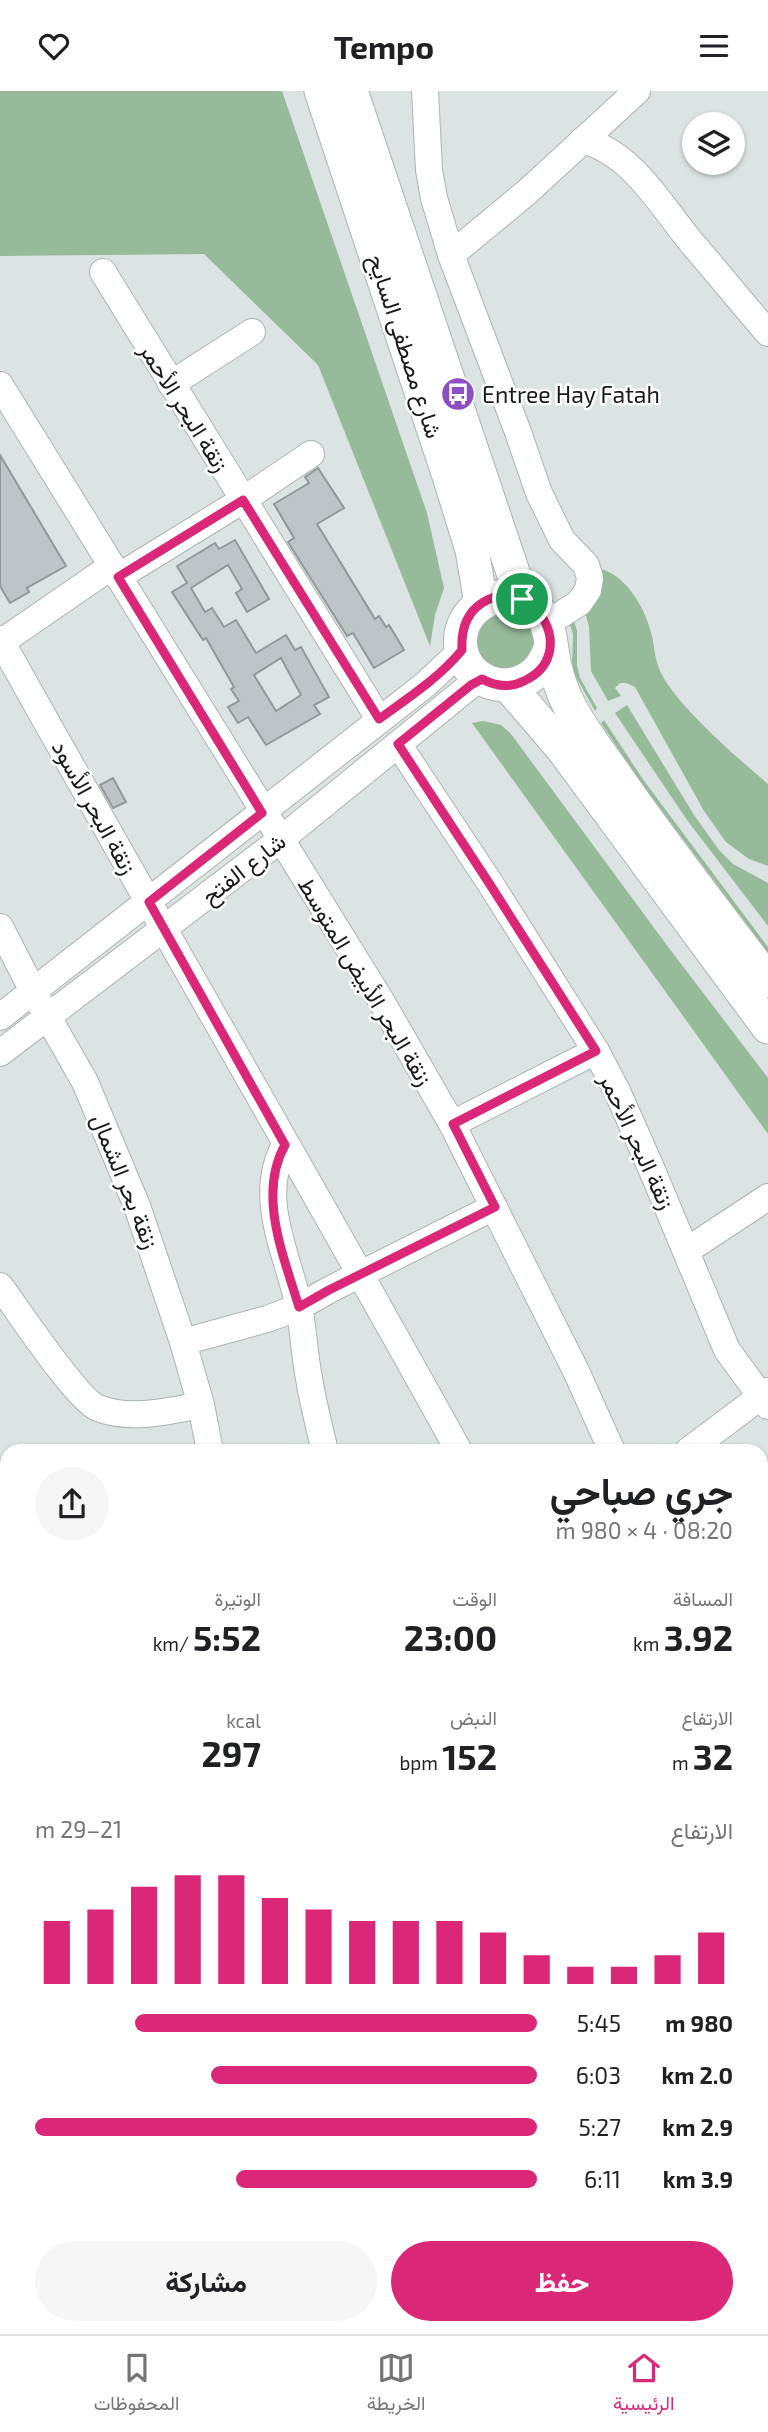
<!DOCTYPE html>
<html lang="ar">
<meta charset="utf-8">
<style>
body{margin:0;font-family:"Exo 2",Vazirmatn,sans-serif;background:#f6f6f6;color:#202124;direction:rtl;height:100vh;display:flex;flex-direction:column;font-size:26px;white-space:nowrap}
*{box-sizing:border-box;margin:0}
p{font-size:23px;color:#757577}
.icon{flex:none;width:38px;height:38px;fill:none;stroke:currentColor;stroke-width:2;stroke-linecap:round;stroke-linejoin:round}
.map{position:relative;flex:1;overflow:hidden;direction:ltr}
.details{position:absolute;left:0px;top:1353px;width:768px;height:891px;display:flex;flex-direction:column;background:#fff;border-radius:21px 21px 0 0;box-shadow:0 2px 5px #0004;direction:rtl}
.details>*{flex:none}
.controls{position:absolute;left:682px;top:21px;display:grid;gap:14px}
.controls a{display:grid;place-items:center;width:63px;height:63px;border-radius:50%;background:#fff;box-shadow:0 2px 5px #0004;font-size:35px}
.pin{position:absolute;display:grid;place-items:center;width:60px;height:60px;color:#fff;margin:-30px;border:4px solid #fff;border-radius:50%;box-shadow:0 2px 7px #0007}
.round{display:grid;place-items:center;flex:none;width:74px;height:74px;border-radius:37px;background:#f6f6f6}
.summary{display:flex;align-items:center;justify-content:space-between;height:119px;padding:0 35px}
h1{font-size:38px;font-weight:700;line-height:52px}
.figures{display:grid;grid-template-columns:repeat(3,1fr);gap:10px;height:119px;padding:7px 35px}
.figures div{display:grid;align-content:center}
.figures b{font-size:35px;font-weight:700}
.figures small{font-size:19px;font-weight:400}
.figures p{font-size:19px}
.chart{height:196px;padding:14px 35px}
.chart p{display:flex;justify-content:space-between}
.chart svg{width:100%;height:126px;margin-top:7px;stroke:#db2777;stroke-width:6}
.button{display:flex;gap:14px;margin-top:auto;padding:14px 35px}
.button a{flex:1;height:80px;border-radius:42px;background:#db2777;color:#fff;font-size:28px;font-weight:700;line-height:80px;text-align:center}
.button a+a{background:#f6f6f6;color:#202124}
ul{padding:0 35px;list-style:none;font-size:23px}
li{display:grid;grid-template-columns:112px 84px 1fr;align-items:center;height:52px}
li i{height:18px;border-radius:9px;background:#db2777}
header{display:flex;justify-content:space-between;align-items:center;height:91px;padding:0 35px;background:#fff;font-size:32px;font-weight:700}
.tabs{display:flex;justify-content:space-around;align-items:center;height:98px;border-top:2px solid #e0e0e0;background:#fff;font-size:19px;color:#757577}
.tabs a{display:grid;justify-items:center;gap:4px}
.tabs .active{color:#db2777}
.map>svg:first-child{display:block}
.green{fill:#97ba9a}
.building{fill:#bec5c6;stroke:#93999b;stroke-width:2;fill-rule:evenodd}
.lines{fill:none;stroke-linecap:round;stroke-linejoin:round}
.minor-casing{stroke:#acb3b3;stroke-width:28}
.major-casing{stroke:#acb3b3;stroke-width:35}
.minor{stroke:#fff;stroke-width:26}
.major{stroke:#fff;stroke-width:33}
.route-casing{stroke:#fff;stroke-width:14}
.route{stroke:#db2777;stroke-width:9}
.labels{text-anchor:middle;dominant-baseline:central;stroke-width:5;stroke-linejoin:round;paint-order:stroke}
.street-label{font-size:23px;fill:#181b1a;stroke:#fff}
.poi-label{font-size:23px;fill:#181b1a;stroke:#fff;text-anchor:start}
</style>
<header><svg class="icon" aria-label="menu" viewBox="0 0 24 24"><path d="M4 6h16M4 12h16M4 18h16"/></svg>Tempo<svg class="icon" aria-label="heart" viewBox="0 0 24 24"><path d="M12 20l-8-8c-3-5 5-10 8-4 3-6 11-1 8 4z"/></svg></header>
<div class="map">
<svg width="768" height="2243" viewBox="0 0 768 2243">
<rect width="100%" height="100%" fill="#dce3e3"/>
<g class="green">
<path d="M 0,0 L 282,0 L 427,422 L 444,497 L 435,524 L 430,555 L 318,274 L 204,163 L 0,165 Z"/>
<path d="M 600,478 C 625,483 644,516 650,538 C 654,550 654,563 658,575 C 671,611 738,667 768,693 L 768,775 L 749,768 L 726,751 L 704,720 L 635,596 L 626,592 L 620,592 L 615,597 L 621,605 L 608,610 L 591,580 L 589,536 L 584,517 Z"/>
<path d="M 515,518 L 537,540 L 531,570 L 502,582 L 477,564 L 474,543 L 485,525 Z"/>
<path d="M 572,524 L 577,540 L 577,574 L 580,587 L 597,617 L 595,620 L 575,584 L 572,573 L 573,543 L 568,527 Z"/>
<path d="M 627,614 L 694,724 L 719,759 L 733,773 L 768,792 L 768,835 L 687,729 L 615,622 Z"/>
<path d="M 604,629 L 642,687 L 768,856 L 768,862 L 639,689 L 601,632 Z"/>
<path d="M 483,630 L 501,634 L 511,643 L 669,857 L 768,987 L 768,1043 L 472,632 Z"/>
<path d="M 0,1555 L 7,1564 L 7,1614 L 0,1621 Z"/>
<rect x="0" y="1735" width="7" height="60"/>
<path d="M 0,1925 L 7,1926 L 7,2012 L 0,2010 Z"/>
<path d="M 2,2041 L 7,2041 L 7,2081 L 0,2080 Z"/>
<path d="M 0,2103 L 7,2103 L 7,2168 L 0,2159 Z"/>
<path d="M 123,2236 L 148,2237 L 153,2243 L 122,2243 Z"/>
<path d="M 80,2237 L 80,2236 L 115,2237 L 114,2243 L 72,2243 Z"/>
<path d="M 432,2237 L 559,2237 L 548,2243 L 441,2243 Z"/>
</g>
<g class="building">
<path d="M 0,364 L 66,475 L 27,497 L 29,501 L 10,512 L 0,495 Z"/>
<path d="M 318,377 L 344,417 L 317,433 L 375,528 L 379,525 L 386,536 L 389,534 L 404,559 L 374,577 L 353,542 L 347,545 L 288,451 L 294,447 L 274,413 L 309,392 L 305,386 Z"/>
<path d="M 235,449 L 269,508 L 247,521 L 236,502 L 242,498 L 228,474 L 191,497 L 205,521 L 212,517 L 224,536 L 236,529 L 256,562 L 286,544 L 295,559 L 301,556 L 329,606 L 314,614 L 320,623 L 266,654 L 248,626 L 238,632 L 228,616 L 239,610 L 231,598 L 234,596 L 206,547 L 203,549 L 172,501 L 187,492 L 177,475 L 215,452 L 219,458 ZM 281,567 L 301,604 L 276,620 L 254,584 Z"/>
<path d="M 113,687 L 126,711 L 113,717 L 100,694 Z"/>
</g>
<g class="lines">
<g class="minor-casing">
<g id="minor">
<path d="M 425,0 L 429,79 L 434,107 L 451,164 L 518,341 L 539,402 L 562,449 L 586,474 L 590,487 L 588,499 L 579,512 L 546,533"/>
<path d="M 583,49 C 632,62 660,113 691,151 C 717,181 742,212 768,242"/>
<path d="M 451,164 L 527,101 L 637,0"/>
<path d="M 103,181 L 379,628"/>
<path d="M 171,293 L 252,241"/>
<path d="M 0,294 L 380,908 L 452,1033 L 576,1280 L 612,1360"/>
<path d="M 118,486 L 243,409 L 311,363"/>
<path d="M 0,548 C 151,819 309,1088 459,1360"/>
<path d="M 0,552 L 112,475"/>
<path d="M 398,653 L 490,792 L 596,960 L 617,1000 L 652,1079 L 727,1259 L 768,1315"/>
<path d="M 0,836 L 33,900 L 85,991 L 137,1115 L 183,1251 L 201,1314 L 210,1360"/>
<path d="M 0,926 L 426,593 L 462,559"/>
<path d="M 0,962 L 280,749 L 471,594 L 482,588"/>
<path d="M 452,1033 L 596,960"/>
<path d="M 285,1054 C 256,1107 288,1163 299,1216 C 303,1236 304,1256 307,1275 C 311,1304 318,1332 325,1360"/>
<path d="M 686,1160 L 768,1106"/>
<path d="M 0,1195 C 18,1219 76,1308 98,1317 C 130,1330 169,1320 201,1314"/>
<path d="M 183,1251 L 267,1228 L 299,1216 L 329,1199 L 494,1116"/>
<path d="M 688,1360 L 768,1300"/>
<path d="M 0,1482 L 7,1491"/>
<path d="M 761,1728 L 768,1745"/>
<path d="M 761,1954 L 768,1954"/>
<path d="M 761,2171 L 768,2180"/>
<path d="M 0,2200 L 7,2208"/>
<path d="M 33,2236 L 39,2243"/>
<path d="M 251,2236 L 255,2243"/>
<path d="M 422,2236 L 431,2243"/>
<path d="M 224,2243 L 232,2236"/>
<path d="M 342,2243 L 350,2236"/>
<path d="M 560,2243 L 571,2236"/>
</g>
</g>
<g class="major-casing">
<g id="major">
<path d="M 321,0 L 450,388 L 472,459 L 481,512"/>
<path d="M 351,0 L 522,508"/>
<path d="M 551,554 C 534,618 453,598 461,543 C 467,510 509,492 535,516 C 552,531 550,554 555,575 C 558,588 563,602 569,614 C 582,640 600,662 616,685 C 664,755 717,822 768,890"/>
<path d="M 508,594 L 562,657 L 768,936"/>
<path d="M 2,2243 L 4,2225"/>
</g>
</g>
<use href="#minor" class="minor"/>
<use href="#major" class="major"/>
</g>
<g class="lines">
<g class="route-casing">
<path id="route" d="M 243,409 L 379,628 C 408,607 439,587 462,559 C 461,540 465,523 482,512 C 533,479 582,564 524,590 C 510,597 495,595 482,588 L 471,594 L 398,653 L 489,792 L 596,960 L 453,1033 L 495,1116 L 329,1199 L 299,1216 C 284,1166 257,1104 285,1054 L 149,811 L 262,722 L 118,486 Z"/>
</g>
<use href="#route" class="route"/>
</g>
<defs>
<g id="bus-disc" transform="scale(1.75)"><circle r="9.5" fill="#8d4ec3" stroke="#fff"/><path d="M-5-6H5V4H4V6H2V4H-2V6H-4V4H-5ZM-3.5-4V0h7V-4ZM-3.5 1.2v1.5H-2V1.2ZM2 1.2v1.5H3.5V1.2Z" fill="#fff"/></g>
</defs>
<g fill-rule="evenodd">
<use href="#bus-disc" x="458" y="303"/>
</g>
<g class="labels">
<g class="street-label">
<text transform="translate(406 255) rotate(72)">شارع مصطفى السايح</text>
<text transform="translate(185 316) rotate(58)">زنقة البحر الأحمر</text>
<text transform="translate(95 716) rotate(61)">زنقة البحر الأسود</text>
<text transform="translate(243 777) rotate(-38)">شارع الفتح</text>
<text transform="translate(366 890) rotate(59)">زنقة البحر الأبيض المتوسط</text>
<text transform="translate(638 1050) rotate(65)">زنقة البحر الأحمر</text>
<text transform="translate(126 1090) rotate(68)">زنقة بحر الشمال</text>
</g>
<g class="poi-label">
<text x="482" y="303">Entree Hay Fatah</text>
</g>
</g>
</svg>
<div class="controls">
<a><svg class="icon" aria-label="layers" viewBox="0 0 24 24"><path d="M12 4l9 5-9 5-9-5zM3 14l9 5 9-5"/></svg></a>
</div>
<div class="pin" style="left:522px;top:508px;background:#1e9e55"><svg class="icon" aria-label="arrive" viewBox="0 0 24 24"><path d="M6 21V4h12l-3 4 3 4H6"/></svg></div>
<section class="details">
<div class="summary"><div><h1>جري صباحي</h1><p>08:20 · 4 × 980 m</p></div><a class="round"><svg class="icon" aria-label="share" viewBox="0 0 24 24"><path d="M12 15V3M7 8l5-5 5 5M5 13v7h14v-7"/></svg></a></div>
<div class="figures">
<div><p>المسافة</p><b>3.92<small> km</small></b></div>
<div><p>الوقت</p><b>23:00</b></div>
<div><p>الوتيرة</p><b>5:52<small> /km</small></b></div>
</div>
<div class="figures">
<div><p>الارتفاع</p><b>32<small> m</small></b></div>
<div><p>النبض</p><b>152<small> bpm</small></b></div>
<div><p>kcal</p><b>297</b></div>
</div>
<div class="chart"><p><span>الارتفاع</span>21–29 m</p>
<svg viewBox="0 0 160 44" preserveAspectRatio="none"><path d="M5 44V22M15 44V18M25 44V10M35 44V6M45 44V6M55 44V14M65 44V18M75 44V22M85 44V22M95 44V22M105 44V26M115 44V34M125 44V38M135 44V38M145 44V34M155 44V26"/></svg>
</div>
<ul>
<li><b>980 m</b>5:45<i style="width:80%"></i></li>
<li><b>2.0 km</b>6:03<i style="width:65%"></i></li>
<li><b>2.9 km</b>5:27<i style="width:100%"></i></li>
<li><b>3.9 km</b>6:11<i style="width:60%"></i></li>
</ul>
<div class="button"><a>حفظ</a><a>مشاركة</a></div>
</section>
</div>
<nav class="tabs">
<a class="active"><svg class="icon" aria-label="home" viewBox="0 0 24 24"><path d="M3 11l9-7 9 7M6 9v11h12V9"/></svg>الرئيسية</a>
<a><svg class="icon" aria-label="map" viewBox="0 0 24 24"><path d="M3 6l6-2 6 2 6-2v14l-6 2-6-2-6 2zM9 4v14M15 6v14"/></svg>الخريطة</a>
<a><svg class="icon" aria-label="saved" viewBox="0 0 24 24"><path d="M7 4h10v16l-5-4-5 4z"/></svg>المحفوظات</a>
</nav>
